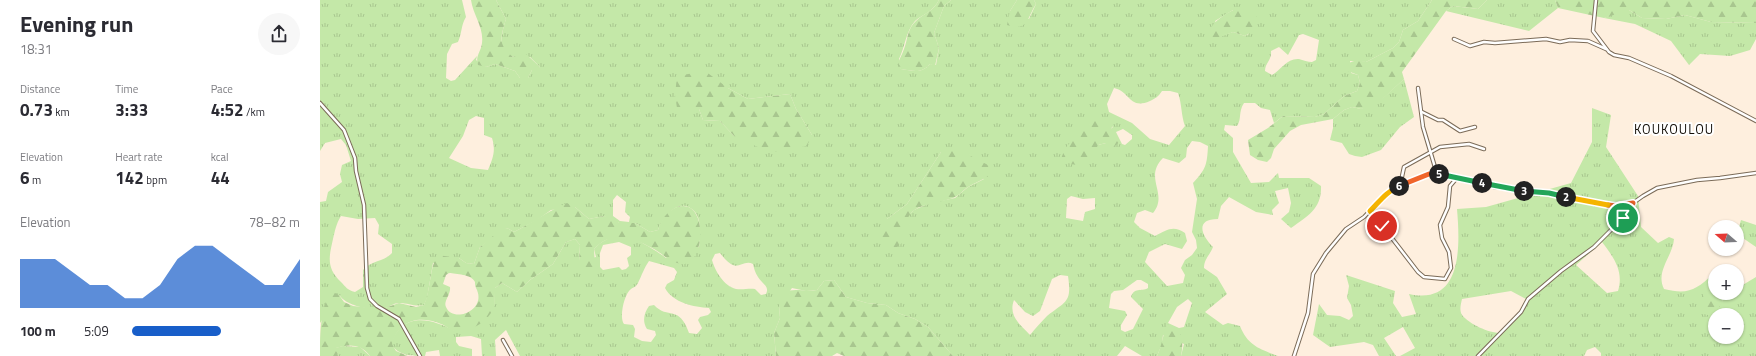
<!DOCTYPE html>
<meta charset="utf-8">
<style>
body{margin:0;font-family:"Titillium Web",sans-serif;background:#f7f7f7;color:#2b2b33;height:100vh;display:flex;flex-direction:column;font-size:15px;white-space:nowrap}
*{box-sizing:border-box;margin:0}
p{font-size:13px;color:#7c7c81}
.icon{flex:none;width:22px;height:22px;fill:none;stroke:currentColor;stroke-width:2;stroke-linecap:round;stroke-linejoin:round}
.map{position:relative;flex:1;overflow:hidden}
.panel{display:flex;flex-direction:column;background:#fff;width:320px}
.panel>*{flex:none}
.needle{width:26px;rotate:289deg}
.fabs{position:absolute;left:1388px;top:220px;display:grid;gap:8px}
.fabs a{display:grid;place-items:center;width:36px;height:36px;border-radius:50%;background:#fff;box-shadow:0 1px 3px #0004;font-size:20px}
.pin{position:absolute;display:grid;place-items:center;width:34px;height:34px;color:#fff;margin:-17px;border:2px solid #fff;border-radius:50%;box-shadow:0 1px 4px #0007}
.km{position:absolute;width:20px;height:20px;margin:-10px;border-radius:50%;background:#222;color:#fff;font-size:11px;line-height:20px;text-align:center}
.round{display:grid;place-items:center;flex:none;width:42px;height:42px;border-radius:21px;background:#f7f7f7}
.head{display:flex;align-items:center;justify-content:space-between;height:68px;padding:0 20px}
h1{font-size:22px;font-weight:700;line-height:30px}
.stats{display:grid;grid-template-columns:repeat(3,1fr);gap:6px;height:68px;padding:4px 20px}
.stats div{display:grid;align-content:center}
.stats b{font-size:17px;font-weight:700}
.stats small{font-size:11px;font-weight:400}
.stats p{font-size:11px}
.chart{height:112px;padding:8px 20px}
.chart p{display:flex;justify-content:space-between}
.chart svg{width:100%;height:72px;margin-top:4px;fill:#185ec9;opacity:.7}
ul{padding:0 20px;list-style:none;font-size:13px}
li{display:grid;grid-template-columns:64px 48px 1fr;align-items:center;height:30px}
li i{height:10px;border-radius:5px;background:#185ec9}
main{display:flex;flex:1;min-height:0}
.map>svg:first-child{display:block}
.grass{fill:url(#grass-tufts);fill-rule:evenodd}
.forest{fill:url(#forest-firs);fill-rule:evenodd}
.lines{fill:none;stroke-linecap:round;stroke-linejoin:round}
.street-casing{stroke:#7b6b58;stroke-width:4.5}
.street{stroke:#fff;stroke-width:2.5}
.split-1-casing{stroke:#fff;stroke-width:8}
.split-2-casing{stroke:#fff;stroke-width:8}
.split-3-casing{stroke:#fff;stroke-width:8}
.split-4-casing{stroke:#fff;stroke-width:8}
.split-5-casing{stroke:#fff;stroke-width:8}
.split-6-casing{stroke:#fff;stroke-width:8}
.split-7-casing{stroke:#fff;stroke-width:8}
.split-8-casing{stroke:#fff;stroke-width:8}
.split-1{stroke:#f0652b;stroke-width:5}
.split-2{stroke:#f5b400;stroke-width:5}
.split-3{stroke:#22a559;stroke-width:5}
.split-4{stroke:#22a559;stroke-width:5}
.split-5{stroke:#22a559;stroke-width:5}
.split-6{stroke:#f0652b;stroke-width:5}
.split-7{stroke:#f5b400;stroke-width:5}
.split-8{stroke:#f5b400;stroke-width:5}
.labels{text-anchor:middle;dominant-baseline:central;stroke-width:4;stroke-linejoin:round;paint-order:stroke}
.quarter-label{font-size:13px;letter-spacing:1px;fill:#130e07;stroke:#fff}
</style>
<main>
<section class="panel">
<div class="head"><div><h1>Evening run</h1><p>18:31</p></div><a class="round"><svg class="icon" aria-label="share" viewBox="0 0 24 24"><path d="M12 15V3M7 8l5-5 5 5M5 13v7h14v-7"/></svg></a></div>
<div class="stats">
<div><p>Distance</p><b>0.73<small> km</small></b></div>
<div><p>Time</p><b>3:33</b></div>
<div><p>Pace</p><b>4:52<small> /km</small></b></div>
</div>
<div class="stats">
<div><p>Elevation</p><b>6<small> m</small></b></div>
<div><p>Heart rate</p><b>142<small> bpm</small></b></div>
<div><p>kcal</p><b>44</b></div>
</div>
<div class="chart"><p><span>Elevation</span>78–82 m</p>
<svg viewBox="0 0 160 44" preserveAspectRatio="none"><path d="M0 44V14L10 14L20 14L30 22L40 30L50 30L60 38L70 38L80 30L90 14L100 6L110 6L120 14L130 22L140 30L150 30L160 14V44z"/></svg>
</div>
<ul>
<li><b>100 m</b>5:09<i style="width:53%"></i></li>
</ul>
</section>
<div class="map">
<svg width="1436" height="356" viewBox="0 0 1436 356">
<defs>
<pattern id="grass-tufts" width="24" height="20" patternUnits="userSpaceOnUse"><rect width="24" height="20" fill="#c4e8a8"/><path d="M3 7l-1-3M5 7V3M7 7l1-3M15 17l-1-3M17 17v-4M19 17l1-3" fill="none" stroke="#a8c68f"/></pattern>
<pattern id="forest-firs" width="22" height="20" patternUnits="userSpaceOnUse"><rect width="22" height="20" fill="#c4e8a8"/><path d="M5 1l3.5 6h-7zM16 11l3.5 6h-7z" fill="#a8c68f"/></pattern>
</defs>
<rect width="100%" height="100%" fill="#feefde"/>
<g class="grass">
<path d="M 0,0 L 142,0 L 146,17 C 141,25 142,33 138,42 L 132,44 L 127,54 L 126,78 L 131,81 L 135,80 L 157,56 L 156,60 L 166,67 L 175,64 L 195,71 L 200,78 L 208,78 L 212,70 L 220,67 L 210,57 C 205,57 199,58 194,57 C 176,54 182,31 186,19 L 176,0 L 619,0 C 613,12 603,14 595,21 C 586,31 585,47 579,59 L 581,69 C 594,71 601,74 610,64 L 616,65 L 619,48 L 614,33 L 624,6 L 631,0 L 697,0 L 690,11 L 709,19 L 716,4 L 714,0 L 1112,0 L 1098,21 L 1083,30 L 1079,42 L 1073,48 L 1046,62 L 1030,61 L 1031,73 L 1038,75 L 1040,83 L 1037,91 L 1024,96 L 1004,114 L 995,117 L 963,116 L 954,123 L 950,110 L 941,108 L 935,103 L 924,103 C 918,112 922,119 917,126 L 905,125 L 904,130 L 913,138 L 913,152 L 931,183 L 949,182 L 958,173 L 959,178 L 989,178 L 1001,186 C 1002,208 988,216 971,228 L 961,219 L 969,212 L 971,203 L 968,188 L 955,191 L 959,203 L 952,210 L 953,215 L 936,212 L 909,197 L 901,206 L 898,219 C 875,219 881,235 893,247 C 890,255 884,259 884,268 L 897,277 L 907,294 L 885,312 L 903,325 L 908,323 L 920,326 C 928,346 940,349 958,356 L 861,356 L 864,344 L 843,335 L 842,344 L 837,356 L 822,356 L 805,346 L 797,356 L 633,356 L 608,327 L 595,319 L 578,313 L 566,305 L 547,303 L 526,297 L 514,280 L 504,281 L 497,290 L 486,291 L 472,288 L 459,306 L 460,318 L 454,333 L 456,356 L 200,356 L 186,330 L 175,340 L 176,356 L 162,356 L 161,339 L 151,336 L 136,337 L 136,342 L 139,346 L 152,349 L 152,356 L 120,356 L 119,350 L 106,352 L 105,356 C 91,356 79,356 71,344 C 82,311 111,318 135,331 L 174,306 L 175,288 L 182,283 L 197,292 L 210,280 L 233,264 L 246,242 L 255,239 L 260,245 L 259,261 L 276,257 L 274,249 C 280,242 292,235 302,235 C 313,236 337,251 346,258 L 379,247 C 380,237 382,221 375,212 C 361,195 343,216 338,230 L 330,232 L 315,223 L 299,223 L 284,216 L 269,219 L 255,207 L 231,210 L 217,220 L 194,232 L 187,228 L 160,247 L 154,264 L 146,263 L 139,258 L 113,263 L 107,298 L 104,305 C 94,307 89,303 79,303 C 73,303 68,308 62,309 C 48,310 27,306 19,295 L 0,323 L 0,202 L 6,201 L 8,192 L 22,182 L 20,174 L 22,165 L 31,161 L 26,145 L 21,139 L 5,143 L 0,151 ZM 913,10 L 929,34 L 925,36 L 913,32 L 904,35 L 895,21 ZM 983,34 L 999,40 L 996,60 L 992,62 C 988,62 983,60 979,59 C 967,58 961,70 952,75 L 945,71 C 945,63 952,60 951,51 L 959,47 L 968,55 L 979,35 ZM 408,88 L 428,99 L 470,94 L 476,109 L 492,135 L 414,136 L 400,121 L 383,120 L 379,109 ZM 794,88 C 811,92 809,110 830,101 C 836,98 838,97 842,91 L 850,91 L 858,93 C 862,104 861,115 865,126 L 849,145 L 830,139 L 812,123 L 789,112 L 787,104 ZM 156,116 L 164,118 L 164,135 L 172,138 C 176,151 173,158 168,170 L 151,168 L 129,158 L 143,136 L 149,120 ZM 793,126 L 786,143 L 778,145 ZM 803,129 L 812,135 L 812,139 L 805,145 L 802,144 L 796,132 ZM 872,141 L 880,142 L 888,146 C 887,165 886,169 873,183 L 877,199 L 872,232 L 876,240 L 877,248 L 872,255 L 865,260 L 861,268 L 865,275 L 863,283 L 847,286 L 825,262 L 829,252 L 845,244 L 862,249 L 867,241 L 865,233 C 853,225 847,230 835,236 L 820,228 L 814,222 L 817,213 L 825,210 L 833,213 C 849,194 823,178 843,158 L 859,163 L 866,157 L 867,148 ZM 621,152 L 664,179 L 648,187 L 635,198 L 610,203 L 594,210 L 588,216 L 584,224 L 567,219 L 587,204 ZM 297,195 L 306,202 L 305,212 L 310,217 L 309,222 L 300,221 L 293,216 L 293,200 ZM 751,196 L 763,199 L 775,198 L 775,209 L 765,212 L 763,221 L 746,218 L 747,199 ZM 21,216 L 38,219 L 55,218 L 59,225 L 58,234 L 72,244 L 72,253 C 64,262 52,260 43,270 L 43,287 L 35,292 C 27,290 26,287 21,282 C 6,268 9,257 13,239 C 15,231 16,224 21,216 ZM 299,242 L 311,247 L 311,255 L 307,258 L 309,266 L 306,269 L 302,270 L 299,267 L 283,270 L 280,267 L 280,253 L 283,245 ZM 400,253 C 403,257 408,263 413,265 C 419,268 425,260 433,264 C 434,268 435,273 438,277 C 442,284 450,286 446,294 L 441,295 L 435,289 C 429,288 423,290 416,289 C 404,286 395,271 392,260 L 395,254 ZM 329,261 L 354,268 L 357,272 L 354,280 L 347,284 L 345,288 C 353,303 374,307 389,308 L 391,312 L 388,315 L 380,317 L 378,320 L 382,328 L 377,334 L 369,333 C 359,304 348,320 334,305 L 329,306 C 324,313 322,321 327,329 L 335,331 L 336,335 L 331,342 L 322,341 L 314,337 L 315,329 L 313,325 L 304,324 C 299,318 304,294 311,289 C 314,287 316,287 318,283 C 322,275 324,268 329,261 ZM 740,275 L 748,276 C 752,303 746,301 727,316 C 721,322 715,329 710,335 C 700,324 688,316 694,300 L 705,312 L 713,316 L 720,311 L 732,279 ZM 817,280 L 821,280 L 828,284 L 828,288 C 821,292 814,287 811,297 L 823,309 L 813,329 L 805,332 L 801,330 L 801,325 L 807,315 L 805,311 L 789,308 L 791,294 L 794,291 L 803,290 ZM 868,299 L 872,303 L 864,327 L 859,328 L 848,323 L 857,307 Z"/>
<path d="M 1167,0 L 1235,0 L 1238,8 L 1209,31 L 1126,11 L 1133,6 L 1158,9 Z"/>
<path d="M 1305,10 L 1309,10 L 1322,18 L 1346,19 L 1365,15 L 1391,22 L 1436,23 L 1436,39 L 1430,50 L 1410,56 L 1380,54 L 1369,65 L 1351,41 L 1315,24 L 1284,18 Z"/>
<path d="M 1084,79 L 1094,117 L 1080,127 L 1061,150 L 1042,157 L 1035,156 L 1029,154 L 1022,143 L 1010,140 L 1013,128 L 1013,119 L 1024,110 L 1032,107 L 1041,109 L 1063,98 Z"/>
<path d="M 1272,108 L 1291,115 L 1286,147 L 1318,196 L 1321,227 L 1338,243 L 1349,237 L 1354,239 C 1353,256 1335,271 1344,289 C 1368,295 1376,290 1393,274 L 1395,275 L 1395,288 L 1387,287 L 1403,302 L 1400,293 L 1417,293 L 1417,283 L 1421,286 L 1436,277 L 1436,356 L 1281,356 L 1281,353 L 1275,347 L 1267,350 L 1264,356 L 1080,356 L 1095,348 L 1083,327 L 1064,338 L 1076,356 L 1059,356 L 1053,345 L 1044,342 L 1010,347 L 993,335 L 999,304 L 1007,315 L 1020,316 L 1029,320 L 1033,316 L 1031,305 L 1027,298 L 1029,286 L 1026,275 L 1075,291 L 1073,303 L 1082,317 L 1096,314 L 1089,294 C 1143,306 1140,245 1137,209 L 1166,207 L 1251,183 L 1272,142 ZM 1282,242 C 1294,258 1304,271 1298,291 L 1287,293 L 1256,265 ZM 1191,291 L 1206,299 L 1198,315 L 1180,333 C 1169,333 1149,324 1142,315 C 1139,310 1141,304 1142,299 ZM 1395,315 L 1417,315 L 1417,337 L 1395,337 Z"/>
<path d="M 1421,220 L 1436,225 L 1436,247 L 1417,234 Z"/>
<path d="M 23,346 L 40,347 L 50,356 L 18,356 L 15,348 Z"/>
</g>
<g class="forest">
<path d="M 151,0 L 176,0 L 186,19 C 181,36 177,45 193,57 L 206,54 L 220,67 L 217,70 L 212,70 L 208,78 L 204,79 L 200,78 L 195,71 L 175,64 L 166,67 L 158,65 C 155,56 161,52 162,43 C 164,27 153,15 151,0 Z"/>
<path d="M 619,0 L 631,0 L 624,6 L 614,33 L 619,48 L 615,66 L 610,64 C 601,74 594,71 581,69 L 578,64 C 579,59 582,55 584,49 C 588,39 587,29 596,21 C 604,13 613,12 619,0 Z"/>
<path d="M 697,0 L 714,0 L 716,4 C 707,18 708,32 687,25 L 690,11 Z"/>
<path d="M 1112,0 L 1167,0 L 1158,9 L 1133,6 L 1126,11 L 1082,72 L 1084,79 L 1055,106 L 1041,109 L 1032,107 L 1024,110 L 1013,119 L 981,125 L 970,131 L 954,149 L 951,158 L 947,162 L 938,160 L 930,155 L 928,140 L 948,128 L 963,116 L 995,117 L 1004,114 L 1024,96 L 1037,91 L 1040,83 L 1038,75 L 1025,70 L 1023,65 L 1037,60 L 1046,62 L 1073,48 L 1079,42 L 1083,30 L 1098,21 Z"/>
<path d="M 1235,0 L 1436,0 L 1436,23 L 1391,22 L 1365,15 L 1346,19 L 1322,18 L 1309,10 L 1284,18 L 1238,8 Z"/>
<path d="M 921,6 L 936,12 C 939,24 936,30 925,36 L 913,32 L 893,40 L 889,39 C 886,23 909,12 921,6 Z"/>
<path d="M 385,71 L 408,88 L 428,99 L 470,94 L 476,109 L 492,135 L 487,146 L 454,152 L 440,148 L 414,136 L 400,121 L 383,120 L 379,109 L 357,108 L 355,95 L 357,76 Z"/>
<path d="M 771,116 C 787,118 793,128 799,142 L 793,148 L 786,143 L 778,145 L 770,161 L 764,167 L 740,161 L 745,149 Z"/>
<path d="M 629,149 L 637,149 L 668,165 L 671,173 C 664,180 656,182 648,187 C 643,190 639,196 633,198 C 601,209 586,200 583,242 L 576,248 L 568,248 L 561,243 L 560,234 L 562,226 L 567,219 L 587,204 L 621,152 Z"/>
<path d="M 247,203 L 255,207 L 269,219 L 284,216 L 292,217 L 299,223 L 315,223 L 330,232 L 338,230 C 341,220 347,211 357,207 C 389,197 386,267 361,264 C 349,262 342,253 332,248 C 312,237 291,230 274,249 L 275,266 L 270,273 L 263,269 L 259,261 L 260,245 L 255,239 L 246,242 L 233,264 L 210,280 L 197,292 L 182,283 L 175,288 C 175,294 175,301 174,307 C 169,321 149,334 134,331 C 130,330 125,325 121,324 C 99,315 79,320 72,344 L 76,351 L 88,356 L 50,356 C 41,344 29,344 16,348 L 18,356 L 0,356 C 0,335 0,309 11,291 L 19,295 L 24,302 L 33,306 L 62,309 L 79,303 L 96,307 L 104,305 C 111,289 109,271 117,255 L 139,258 L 146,263 L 154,264 L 160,247 L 179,231 L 187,228 L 194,232 C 212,223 228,211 247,203 ZM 129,273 C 136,274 151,274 155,282 C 155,284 155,286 156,288 C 168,310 133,324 126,307 C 123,301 131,295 130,287 L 123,284 L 126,275 Z"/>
<path d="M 514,280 L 526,297 L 547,303 L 566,305 L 578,313 L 595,319 L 608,327 L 633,356 L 524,356 L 517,353 L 512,356 L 456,356 L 454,333 L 460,318 L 459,306 L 462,293 C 475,287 482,292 497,290 L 504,281 Z"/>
<path d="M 1387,287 L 1395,288 L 1395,293 L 1401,294 L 1403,302 L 1392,316 L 1384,314 C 1379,303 1381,297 1387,287 Z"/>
<path d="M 847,324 C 863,328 864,343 861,356 L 837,356 C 842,345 843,335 847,324 Z"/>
</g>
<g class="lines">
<g class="street-casing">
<g id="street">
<path d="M 1276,0 L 1273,31 L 1289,52 L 1294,55 L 1309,58 L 1351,76 L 1436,121"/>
<path d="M 1134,39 L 1150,46 L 1164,42 L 1175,43 L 1226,39 L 1240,42 L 1250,40 L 1268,41 L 1286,49"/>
<path d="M 1098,88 L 1103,127 L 1117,174"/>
<path d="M 0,103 L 24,130 L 35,158 L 36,171 L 44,205 L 47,288 L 50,299 L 57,306 L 79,319 L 100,356"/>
<path d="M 1102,112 L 1118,120 L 1123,120 L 1140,131 L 1155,127"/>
<path d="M 1080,186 L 1084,167 L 1120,147 L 1149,144 L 1164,149"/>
<path d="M 1051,211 L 1098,272 L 1104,277 L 1125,279 L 1131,268 L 1129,252 L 1122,238 L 1120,225 L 1128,207 L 1130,186 L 1136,179"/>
<path d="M 183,340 L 192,356"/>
<path d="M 974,356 L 988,313 L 993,274 L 1006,253 L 1026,229 L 1044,217 L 1069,191 L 1109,174 L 1117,174 L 1174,187 L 1229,193 L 1238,196 L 1296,206 L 1313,203"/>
<path d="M 1158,356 L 1201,312 L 1208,299 L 1241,271 L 1274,247 L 1303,218 L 1313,203 L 1323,196 L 1337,188 L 1377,180 L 1400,178 L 1436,173"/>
</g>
</g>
<use href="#street" class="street"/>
</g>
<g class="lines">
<g class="split-1-casing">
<path id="split-1" d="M 1288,205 L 1296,206 L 1313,203 L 1303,218"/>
</g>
<g class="split-2-casing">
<path id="split-2" d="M 1246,197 L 1288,205"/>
</g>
<g class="split-3-casing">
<path id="split-3" d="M 1204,191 L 1229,193 L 1246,197"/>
</g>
<g class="split-4-casing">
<path id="split-4" d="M 1162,183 L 1204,191"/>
</g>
<g class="split-5-casing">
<path id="split-5" d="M 1119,174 L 1162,183"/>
</g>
<g class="split-6-casing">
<path id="split-6" d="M 1079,186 L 1109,174 L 1119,174"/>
</g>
<g class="split-7-casing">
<path id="split-7" d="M 1054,215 L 1050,211 C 1060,201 1066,192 1079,186"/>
</g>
<g class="split-8-casing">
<path id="split-8" d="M 1054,215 L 1062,226"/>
</g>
<use href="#split-1" class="split-1"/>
<use href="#split-2" class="split-2"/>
<use href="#split-3" class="split-3"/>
<use href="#split-4" class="split-4"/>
<use href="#split-5" class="split-5"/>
<use href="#split-6" class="split-6"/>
<use href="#split-7" class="split-7"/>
<use href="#split-8" class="split-8"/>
</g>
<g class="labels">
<g class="quarter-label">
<text x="1354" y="129">KOUKOULOU</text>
</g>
</g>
</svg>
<div class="fabs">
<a><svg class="needle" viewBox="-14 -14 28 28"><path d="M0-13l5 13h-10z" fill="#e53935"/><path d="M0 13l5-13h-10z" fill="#7c7c81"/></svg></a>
<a>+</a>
<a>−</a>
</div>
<div class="pin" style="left:1303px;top:218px;background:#1e9e55"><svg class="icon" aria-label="arrive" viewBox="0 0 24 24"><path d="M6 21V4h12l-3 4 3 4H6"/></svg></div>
<div class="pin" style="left:1062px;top:226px;background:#d93025"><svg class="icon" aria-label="check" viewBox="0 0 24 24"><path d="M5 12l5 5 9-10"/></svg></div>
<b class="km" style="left:1246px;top:197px">2</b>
<b class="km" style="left:1204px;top:191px">3</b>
<b class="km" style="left:1162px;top:183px">4</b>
<b class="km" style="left:1119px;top:174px">5</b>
<b class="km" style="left:1079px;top:186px">6</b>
</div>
</main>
